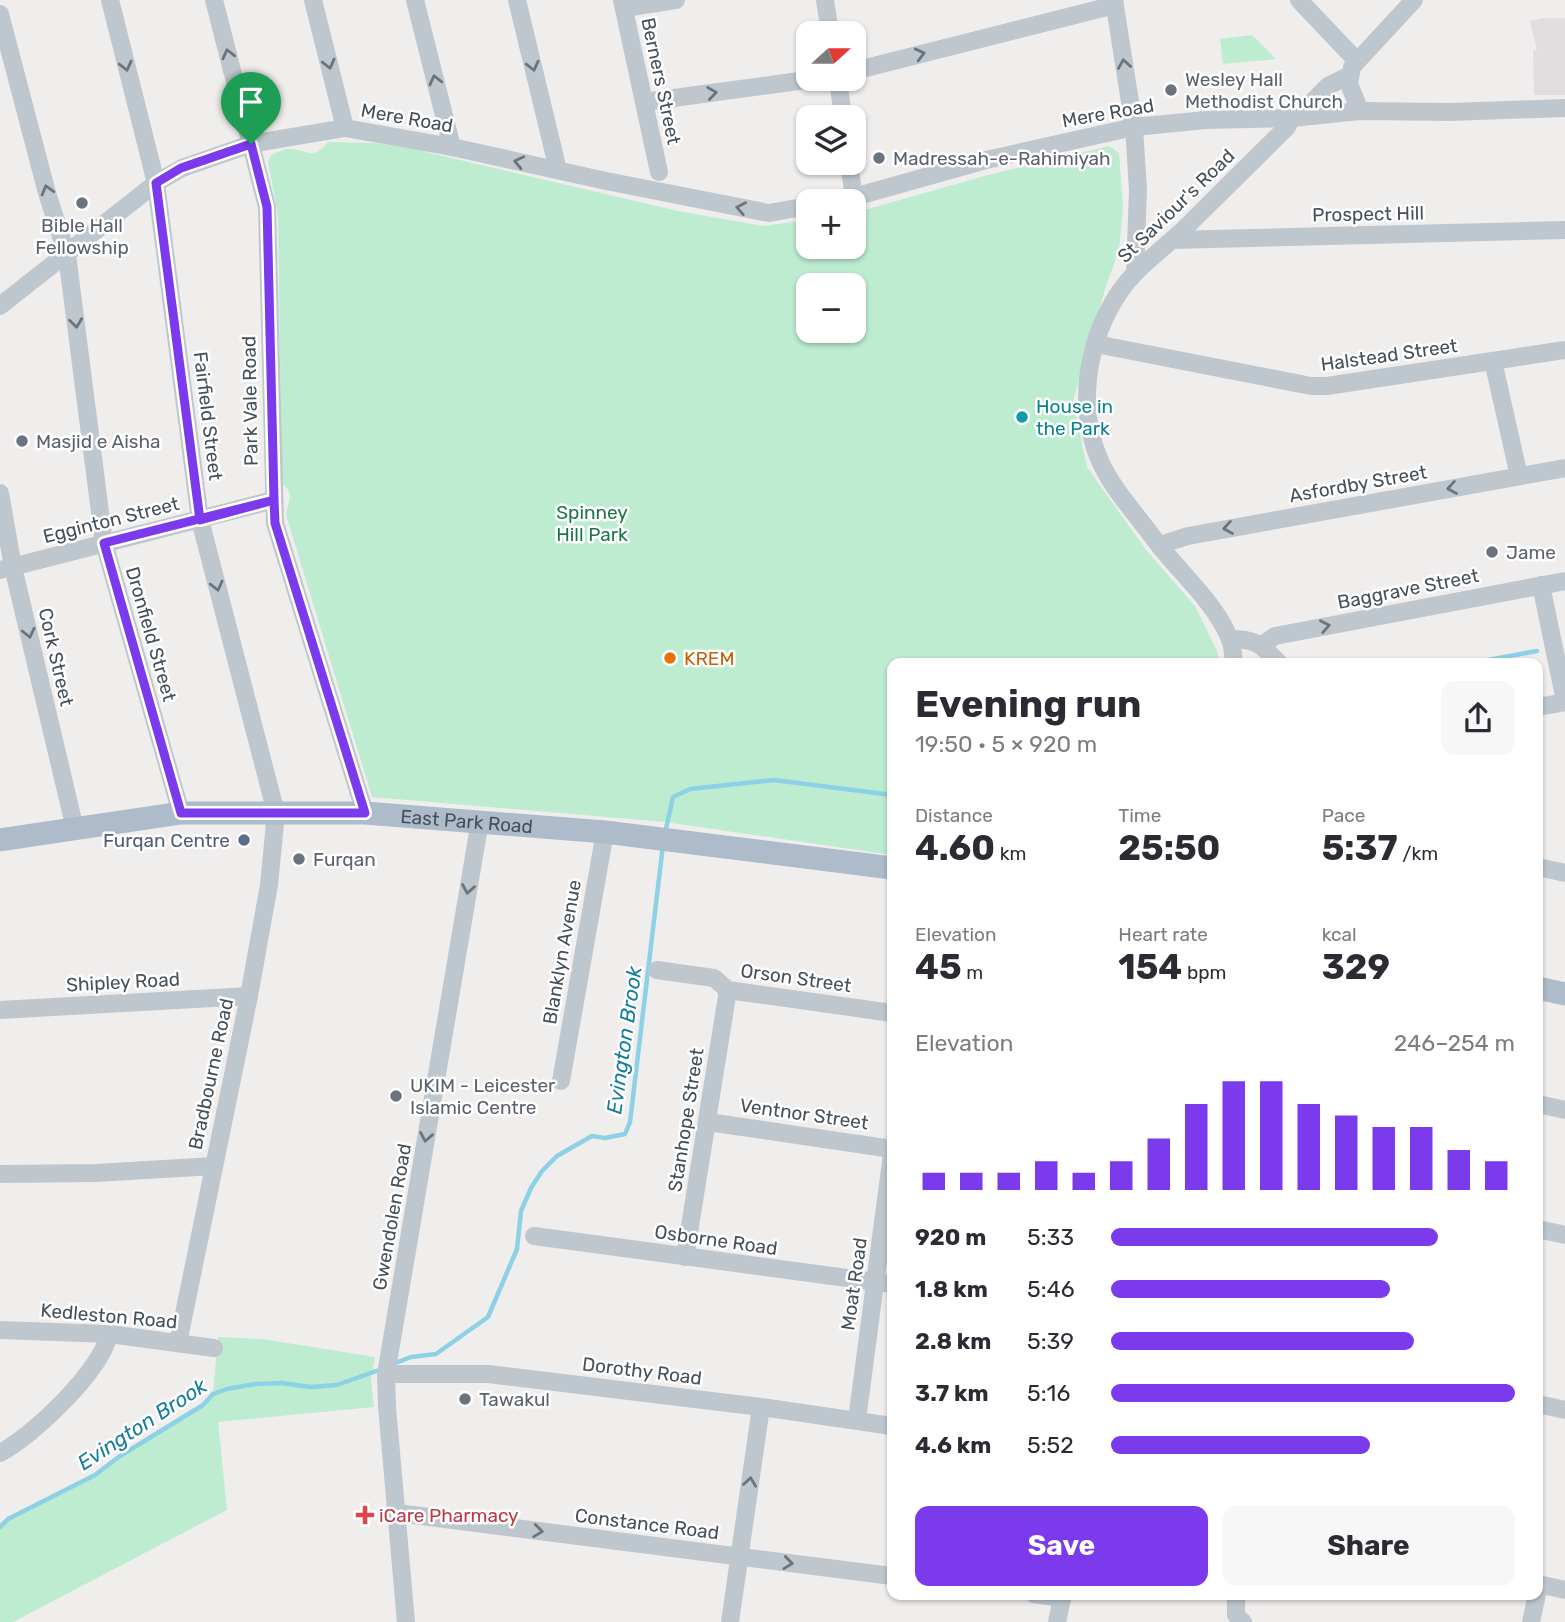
<!DOCTYPE html>
<meta charset="utf-8">
<style>
body{margin:0;font-family:Rubik,sans-serif;background:#f7f7f7;color:#2b2b33;height:100vh;display:flex;flex-direction:column;font-size:26px;white-space:nowrap}
*{box-sizing:border-box;margin:0}
p{font-size:23px;color:#7c7c81}
.icon{flex:none;width:38px;height:38px;fill:none;stroke:currentColor;stroke-width:2;stroke-linecap:round;stroke-linejoin:round}
.map{position:relative;flex:1;overflow:hidden}
.details{position:absolute;left:887px;top:658px;width:656px;height:942px;display:flex;flex-direction:column;background:#fff;border-radius:14px;box-shadow:0 2px 5px #0004}
.details>*{flex:none}
.needle{width:46px;rotate:69deg}
.buttons{position:absolute;left:796px;top:21px;display:grid;gap:14px}
.buttons a{display:grid;place-items:center;width:70px;height:70px;border-radius:14px;background:#fff;box-shadow:0 2px 5px #0004;font-size:35px}
.pin{position:absolute;display:grid;place-items:center;width:60px;height:60px;color:#fff;margin:-72px -30px;border-radius:50% 50% 50% 0;rotate:-45deg;box-shadow:0 0 7px #0007}
.pin .icon{rotate:45deg}
.round{display:grid;place-items:center;flex:none;width:74px;height:74px;border-radius:14px;background:#f7f7f7}
.overview{display:flex;align-items:center;justify-content:space-between;height:119px;padding:0 28px}
h1{font-size:38px;font-weight:700;line-height:52px}
.stats{display:grid;grid-template-columns:repeat(3,1fr);gap:10px;height:119px;padding:7px 28px}
.stats div{display:grid;align-content:center}
.stats b{font-size:35px;font-weight:700}
.stats small{font-size:19px;font-weight:400}
.stats p{font-size:19px}
.chart{height:196px;padding:14px 28px}
.chart p{display:flex;justify-content:space-between}
.chart svg{width:100%;height:126px;margin-top:7px;stroke:#7c3aed;stroke-width:6}
.button{display:flex;gap:14px;margin-top:auto;padding:14px 28px}
.button a{flex:1;height:80px;border-radius:14px;background:#7c3aed;color:#fff;font-size:28px;font-weight:700;line-height:80px;text-align:center}
.button a+a{background:#f7f7f7;color:#2b2b33}
ul{padding:0 28px;list-style:none;font-size:23px}
li{display:grid;grid-template-columns:112px 84px 1fr;align-items:center;height:52px}
li i{height:18px;border-radius:9px;background:#7c3aed}
.map>svg:first-child{display:block}
.education{fill:#e0dede}
.green{fill:#bdecd0;fill-rule:evenodd}
.lines{fill:none;stroke-linecap:round;stroke-linejoin:round}
.stream{stroke:#8cd1e6;stroke-width:4.5}
.minor{stroke:#bec7ce;stroke-width:18}
.major{stroke:#aebbcb;stroke-width:23}
.oneway{stroke:#6a747c}
.route-casing{stroke:#fff;stroke-width:14}
.route{stroke:#7c3aed;stroke-width:9}
.worship-dot{fill:#6b7280;stroke:#fff;stroke-width:2.5}
.culture-dot{fill:#0f9aa8;stroke:#fff;stroke-width:2.5}
.food-dot{fill:#e8710a;stroke:#fff;stroke-width:2.5}
.service-dot{fill:#5c6f8a;stroke:#fff;stroke-width:2.5}
.health-dot{fill:#e0444e;stroke:#fff;stroke-width:2.5}
.labels{text-anchor:middle;dominant-baseline:central;stroke-width:5;stroke-linejoin:round;paint-order:stroke}
.worship-label{font-size:19px;fill:#5b616d;stroke:#fff;text-anchor:start}
.street-label{font-size:19px;fill:#465059;stroke:#fff}
.culture-label{font-size:19px;fill:#0d838f;stroke:#fff;text-anchor:start}
.park-label{font-size:19px;fill:#1c764b;stroke:#fff}
.food-label{font-size:19px;fill:#c56008;stroke:#fff;text-anchor:start}
.service-label{font-size:19px;fill:#4e5e75;stroke:#fff;text-anchor:end}
.health-label{font-size:19px;fill:#be3a42;stroke:#fff;text-anchor:start}
.water-label{font-size:21px;font-style:italic;fill:#147d9e;stroke:#fff}
</style>
<div class="map">
<svg width="1565" height="1622" viewBox="0 0 1565 1622">
<rect width="100%" height="100%" fill="#f0eded"/>
<path class="education" d="M 1544,18 L 1565,18 L 1565,95 L 1534,95 L 1533,50 L 1537,50 L 1530,21 Z"/>
<g class="green">
<path d="M 1252,35 L 1276,59 L 1223,64 L 1220,39 Z"/>
<path d="M 328,142 L 375,143 L 409,148 L 678,211 L 763,226 L 808,220 L 808,247 L 854,247 L 854,213 L 988,175 L 1109,146 L 1119,153 L 1123,207 L 1119,250 L 1106,286 L 1073,401 L 1087,467 L 1146,550 L 1195,606 L 1217,651 L 1220,663 L 892,663 L 892,855 L 665,822 L 372,797 L 286,515 C 286,507 293,498 288,490 C 287,488 284,486 282,483 L 278,216 L 268,161 L 271,155 C 276,153 282,150 287,149 C 307,147 310,164 328,142 ZM 808,285 L 854,285 L 854,331 L 808,331 Z"/>
<path d="M 218,1337 L 262,1339 L 375,1357 L 371,1379 L 374,1407 L 218,1422 L 227,1510 L 13,1622 L 0,1622 L 0,1527 L 8,1519 L 95,1475 L 120,1456 L 203,1405 L 213,1394 Z"/>
</g>
<g class="lines">
<g class="stream">
<path d="M 1472,663 L 1537,651"/>
<path d="M 665,833 L 673,797 L 690,789 L 774,780 L 892,795"/>
<path d="M 393,1364 L 411,1357 L 436,1354 L 488,1317 L 517,1249 L 521,1211 L 531,1188 L 542,1171 L 557,1156 L 592,1136 L 605,1138 L 625,1134 L 630,1122 L 663,845"/>
<path d="M 0,1527 L 8,1519 L 95,1475 L 120,1456 L 203,1405 L 213,1394 L 227,1389 L 255,1384 L 281,1383 L 311,1387 L 337,1385 L 382,1369"/>
</g>
<g class="minor">
<path d="M 110,0 L 156,183 L 200,520 L 276,813 L 269,885 L 249,996 L 178,1343"/>
<path d="M 214,0 L 267,207 L 275,523 L 365,813"/>
<path d="M 313,0 L 345,128"/>
<path d="M 415,0 L 452,147"/>
<path d="M 517,0 L 558,170"/>
<path d="M 622,0 L 659,172"/>
<path d="M 825,0 L 830,33"/>
<path d="M 1114,0 L 1134,127 L 1138,190 L 1135,273"/>
<path d="M 1299,0 L 1356,60"/>
<path d="M 624,8 L 676,0"/>
<path d="M 0,14 L 47,193 L 67,255 L 104,543 L 181,813"/>
<path d="M 854,71 L 1115,5"/>
<path d="M 838,79 L 843,117"/>
<path d="M 1313,101 L 1328,86 L 1350,75"/>
<path d="M 644,102 L 814,79"/>
<path d="M 1360,111 L 1349,84 L 1352,67 L 1414,0"/>
<path d="M 849,163 L 854,197"/>
<path d="M 833,201 L 854,197 L 986,160 L 1134,127 L 1206,120 L 1292,118 L 1360,111 L 1450,112 L 1565,108"/>
<path d="M 1173,240 L 1565,230"/>
<path d="M 0,306 L 156,183 L 182,168 L 251,144 L 345,128 L 452,147 L 606,181 L 769,213 L 808,206"/>
<path d="M 1096,344 L 1311,386 L 1327,386 L 1565,350"/>
<path d="M 1493,361 L 1519,476"/>
<path d="M 0,493 L 13,567 L 75,829"/>
<path d="M 1161,548 L 1169,542 L 1188,536 L 1565,468"/>
<path d="M 0,570 L 274,500"/>
<path d="M 1541,585 L 1565,701"/>
<path d="M 1230,639 C 1257,639 1261,645 1279,663"/>
<path d="M 1261,646 L 1275,636 L 1565,581"/>
<path d="M 1234,663 C 1233,655 1233,645 1229,637 C 1213,600 1179,572 1155,540 C 1137,515 1113,490 1100,461 C 1073,401 1090,319 1136,272 C 1152,256 1171,242 1187,226 C 1220,193 1253,161 1286,128 L 1292,118"/>
<path d="M 1538,707 L 1565,702"/>
<path d="M 1538,867 L 1565,873"/>
<path d="M 657,970 L 714,978 L 728,990 L 892,1013"/>
<path d="M 0,1010 L 249,996"/>
<path d="M 561,1081 L 605,832"/>
<path d="M 1538,1104 L 1565,1110"/>
<path d="M 708,1122 L 892,1149"/>
<path d="M 0,1174 L 96,1173 L 214,1166"/>
<path d="M 1538,1229 L 1565,1235"/>
<path d="M 534,1236 L 892,1284"/>
<path d="M 685,1257 L 728,990"/>
<path d="M 0,1330 L 109,1334 L 214,1348"/>
<path d="M 386,1374 L 488,1374 L 761,1407 L 892,1426"/>
<path d="M 1538,1404 L 1565,1410"/>
<path d="M 857,1420 L 892,1154"/>
<path d="M 0,1453 C 33,1436 102,1370 109,1334"/>
<path d="M 397,1513 L 892,1576"/>
<path d="M 1538,1584 L 1565,1590"/>
<path d="M 1034,1594 L 1062,1598"/>
<path d="M 1236,1594 L 1236,1615 L 1243,1622"/>
<path d="M 406,1622 L 387,1407 L 386,1374 L 480,821"/>
<path d="M 730,1622 L 761,1407"/>
<path d="M 1057,1622 L 1063,1594"/>
<path d="M 1531,1622 L 1537,1594"/>
</g>
<g class="major">
<path id="s1" d="M 0,840 L 181,813 L 365,813 L 605,832 L 892,868"/>
<path d="M 1538,988 L 1565,994"/>
</g>
</g>
<defs><path id="oneway-chevron" d="M-2-3.5L2.5 0L-2 3.5" fill="none" stroke-width="1.6" stroke-linecap="round" stroke-linejoin="round" transform="scale(1.75)"/></defs>
<g class="oneway">
<use href="#oneway-chevron" transform="translate(228 54) rotate(-104)"/>
<use href="#oneway-chevron" transform="translate(920 54) rotate(-14)"/>
<use href="#oneway-chevron" transform="translate(329 64) rotate(76)"/>
<use href="#oneway-chevron" transform="translate(1124 64) rotate(-99)"/>
<use href="#oneway-chevron" transform="translate(126 66) rotate(76)"/>
<use href="#oneway-chevron" transform="translate(533 66) rotate(76)"/>
<use href="#oneway-chevron" transform="translate(435 80) rotate(-104)"/>
<use href="#oneway-chevron" transform="translate(712 93) rotate(-8)"/>
<use href="#oneway-chevron" transform="translate(519 162) rotate(-167)"/>
<use href="#oneway-chevron" transform="translate(47 190) rotate(-106)"/>
<use href="#oneway-chevron" transform="translate(741 208) rotate(-169)"/>
<use href="#oneway-chevron" transform="translate(76 323) rotate(83)"/>
<use href="#oneway-chevron" transform="translate(1452 488) rotate(170)"/>
<use href="#oneway-chevron" transform="translate(1228 528) rotate(170)"/>
<use href="#oneway-chevron" transform="translate(217 586) rotate(76)"/>
<use href="#oneway-chevron" transform="translate(1325 626) rotate(-11)"/>
<use href="#oneway-chevron" transform="translate(29 633) rotate(77)"/>
<use href="#oneway-chevron" transform="translate(468 889) rotate(100)"/>
<use href="#oneway-chevron" transform="translate(426 1137) rotate(100)"/>
<use href="#oneway-chevron" transform="translate(750 1482) rotate(-82)"/>
<use href="#oneway-chevron" transform="translate(538 1531) rotate(7)"/>
<use href="#oneway-chevron" transform="translate(788 1563) rotate(7)"/>
</g>
<g class="lines">
<g class="route-casing">
<path id="route" d="M 251,144 L 267,207 L 274,500 L 104,543 L 181,813 L 365,813 L 275,523 L 274,500 L 200,520 L 156,183 L 181,168 L 251,144"/>
</g>
<use href="#route" class="route"/>
</g>
<g class="worship-dot">
<circle cx="1171" cy="90" r="7"/>
<circle cx="879" cy="158" r="7"/>
<circle cx="82" cy="203" r="7"/>
<circle cx="22" cy="441" r="7"/>
<circle cx="1492" cy="552" r="7"/>
<circle cx="299" cy="859" r="7"/>
<circle cx="396" cy="1096" r="7"/>
<circle cx="465" cy="1399" r="7"/>
</g>
<circle class="culture-dot" cx="1022" cy="417" r="7"/>
<circle class="food-dot" cx="670" cy="658" r="7"/>
<circle class="service-dot" cx="244" cy="840" r="7"/>
<path class="health-dot" d="M361.5 1504.5h7v7h7v7h-7v7h-7v-7h-7v-7h7z"/>
<g class="labels">
<g class="worship-label">
<text x="1185" y="79">Wesley Hall<tspan x="1185" dy="22">Methodist Church</tspan></text>
<text x="893" y="158">Madressah-e-Rahimiyah</text>
<text x="82" y="225" text-anchor="middle">Bible Hall<tspan x="82" dy="22">Fellowship</tspan></text>
<text x="36" y="441">Masjid e Aisha</text>
<text x="1506" y="552">Jame</text>
<text x="313" y="859">Furqan</text>
<text x="410" y="1085">UKIM - Leicester<tspan x="410" dy="22">Islamic Centre</tspan></text>
<text x="479" y="1399">Tawakul</text>
</g>
<g class="street-label">
<text transform="translate(661 81) rotate(78)">Berners Street</text>
<text transform="translate(1108 113) rotate(-10)">Mere Road</text>
<text transform="translate(407 118) rotate(10)">Mere Road</text>
<text transform="translate(1176 206) rotate(-44)">St Saviour's Road</text>
<text transform="translate(1368 214) rotate(-1)">Prospect Hill</text>
<text transform="translate(1389 355) rotate(-8)">Halstead Street</text>
<text transform="translate(250 401) rotate(-91)">Park Vale Road</text>
<text transform="translate(208 416) rotate(83)">Fairfield Street</text>
<text transform="translate(1358 484) rotate(-10)">Asfordby Street</text>
<text transform="translate(111 520) rotate(-14)">Egginton Street</text>
<text transform="translate(1408 589) rotate(-11)">Baggrave Street</text>
<text transform="translate(151 634) rotate(74)">Dronfield Street</text>
<text transform="translate(56 657) rotate(77)">Cork Street</text>
<text stroke="none"><textPath href="#s1" startOffset="469">East Park Road</textPath></text>
<text transform="translate(562 952) rotate(-80)">Blanklyn Avenue</text>
<text transform="translate(796 978) rotate(8)">Orson Street</text>
<text transform="translate(123 982) rotate(-3)">Shipley Road</text>
<text transform="translate(211 1074) rotate(-78)">Bradbourne Road</text>
<text transform="translate(804 1114) rotate(8)">Ventnor Street</text>
<text transform="translate(686 1120) rotate(-81)">Stanhope Street</text>
<text transform="translate(392 1217) rotate(-80)">Gwendolen Road</text>
<text transform="translate(716 1240) rotate(8)">Osborne Road</text>
<text transform="translate(854 1284) rotate(-82)">Moat Road</text>
<text transform="translate(109 1316) rotate(5)">Kedleston Road</text>
<text transform="translate(642 1371) rotate(7)">Dorothy Road</text>
<text transform="translate(647 1524) rotate(7)">Constance Road</text>
</g>
<g class="culture-label">
<text x="1036" y="406">House in<tspan x="1036" dy="22">the Park</tspan></text>
</g>
<g class="park-label">
<text x="592" y="512">Spinney<tspan x="592" dy="22">Hill Park</tspan></text>
</g>
<g class="food-label">
<text x="684" y="658">KREM</text>
</g>
<g class="service-label">
<text x="230" y="840">Furqan Centre</text>
</g>
<g class="health-label">
<text x="379" y="1515">iCare Pharmacy</text>
</g>
<g class="water-label">
<text transform="translate(624 1040) rotate(-82)">Evington Brook</text>
<text transform="translate(142 1424) rotate(-33)">Evington Brook</text>
</g>
</g>
</svg>
<div class="buttons">
<a><svg class="needle" viewBox="-14 -14 28 28"><path d="M0-13l5 13h-10z" fill="#e53935"/><path d="M0 13l5-13h-10z" fill="#7c7c81"/></svg></a>
<a><svg class="icon" aria-label="layers" viewBox="0 0 24 24"><path d="M12 4l9 5-9 5-9-5zM3 14l9 5 9-5"/></svg></a>
<a>+</a>
<a>−</a>
</div>
<div class="pin" style="left:251px;top:144px;background:#1e9e55"><svg class="icon" aria-label="arrive" viewBox="0 0 24 24"><path d="M6 21V4h12l-3 4 3 4H6"/></svg></div>
<section class="details">
<div class="overview"><div><h1>Evening run</h1><p>19:50 · 5 × 920 m</p></div><a class="round"><svg class="icon" aria-label="share" viewBox="0 0 24 24"><path d="M12 15V3M7 8l5-5 5 5M5 13v7h14v-7"/></svg></a></div>
<div class="stats">
<div><p>Distance</p><b>4.60<small> km</small></b></div>
<div><p>Time</p><b>25:50</b></div>
<div><p>Pace</p><b>5:37<small> /km</small></b></div>
</div>
<div class="stats">
<div><p>Elevation</p><b>45<small> m</small></b></div>
<div><p>Heart rate</p><b>154<small> bpm</small></b></div>
<div><p>kcal</p><b>329</b></div>
</div>
<div class="chart"><p><span>Elevation</span>246–254 m</p>
<svg viewBox="0 0 160 44" preserveAspectRatio="none"><path d="M5 44V38M15 44V38M25 44V38M35 44V34M45 44V38M55 44V34M65 44V26M75 44V14M85 44V6M95 44V6M105 44V14M115 44V18M125 44V22M135 44V22M145 44V30M155 44V34"/></svg>
</div>
<ul>
<li><b>920 m</b>5:33<i style="width:81%"></i></li>
<li><b>1.8 km</b>5:46<i style="width:69%"></i></li>
<li><b>2.8 km</b>5:39<i style="width:75%"></i></li>
<li><b>3.7 km</b>5:16<i style="width:100%"></i></li>
<li><b>4.6 km</b>5:52<i style="width:64%"></i></li>
</ul>
<div class="button"><a>Save</a><a>Share</a></div>
</section>
</div>
